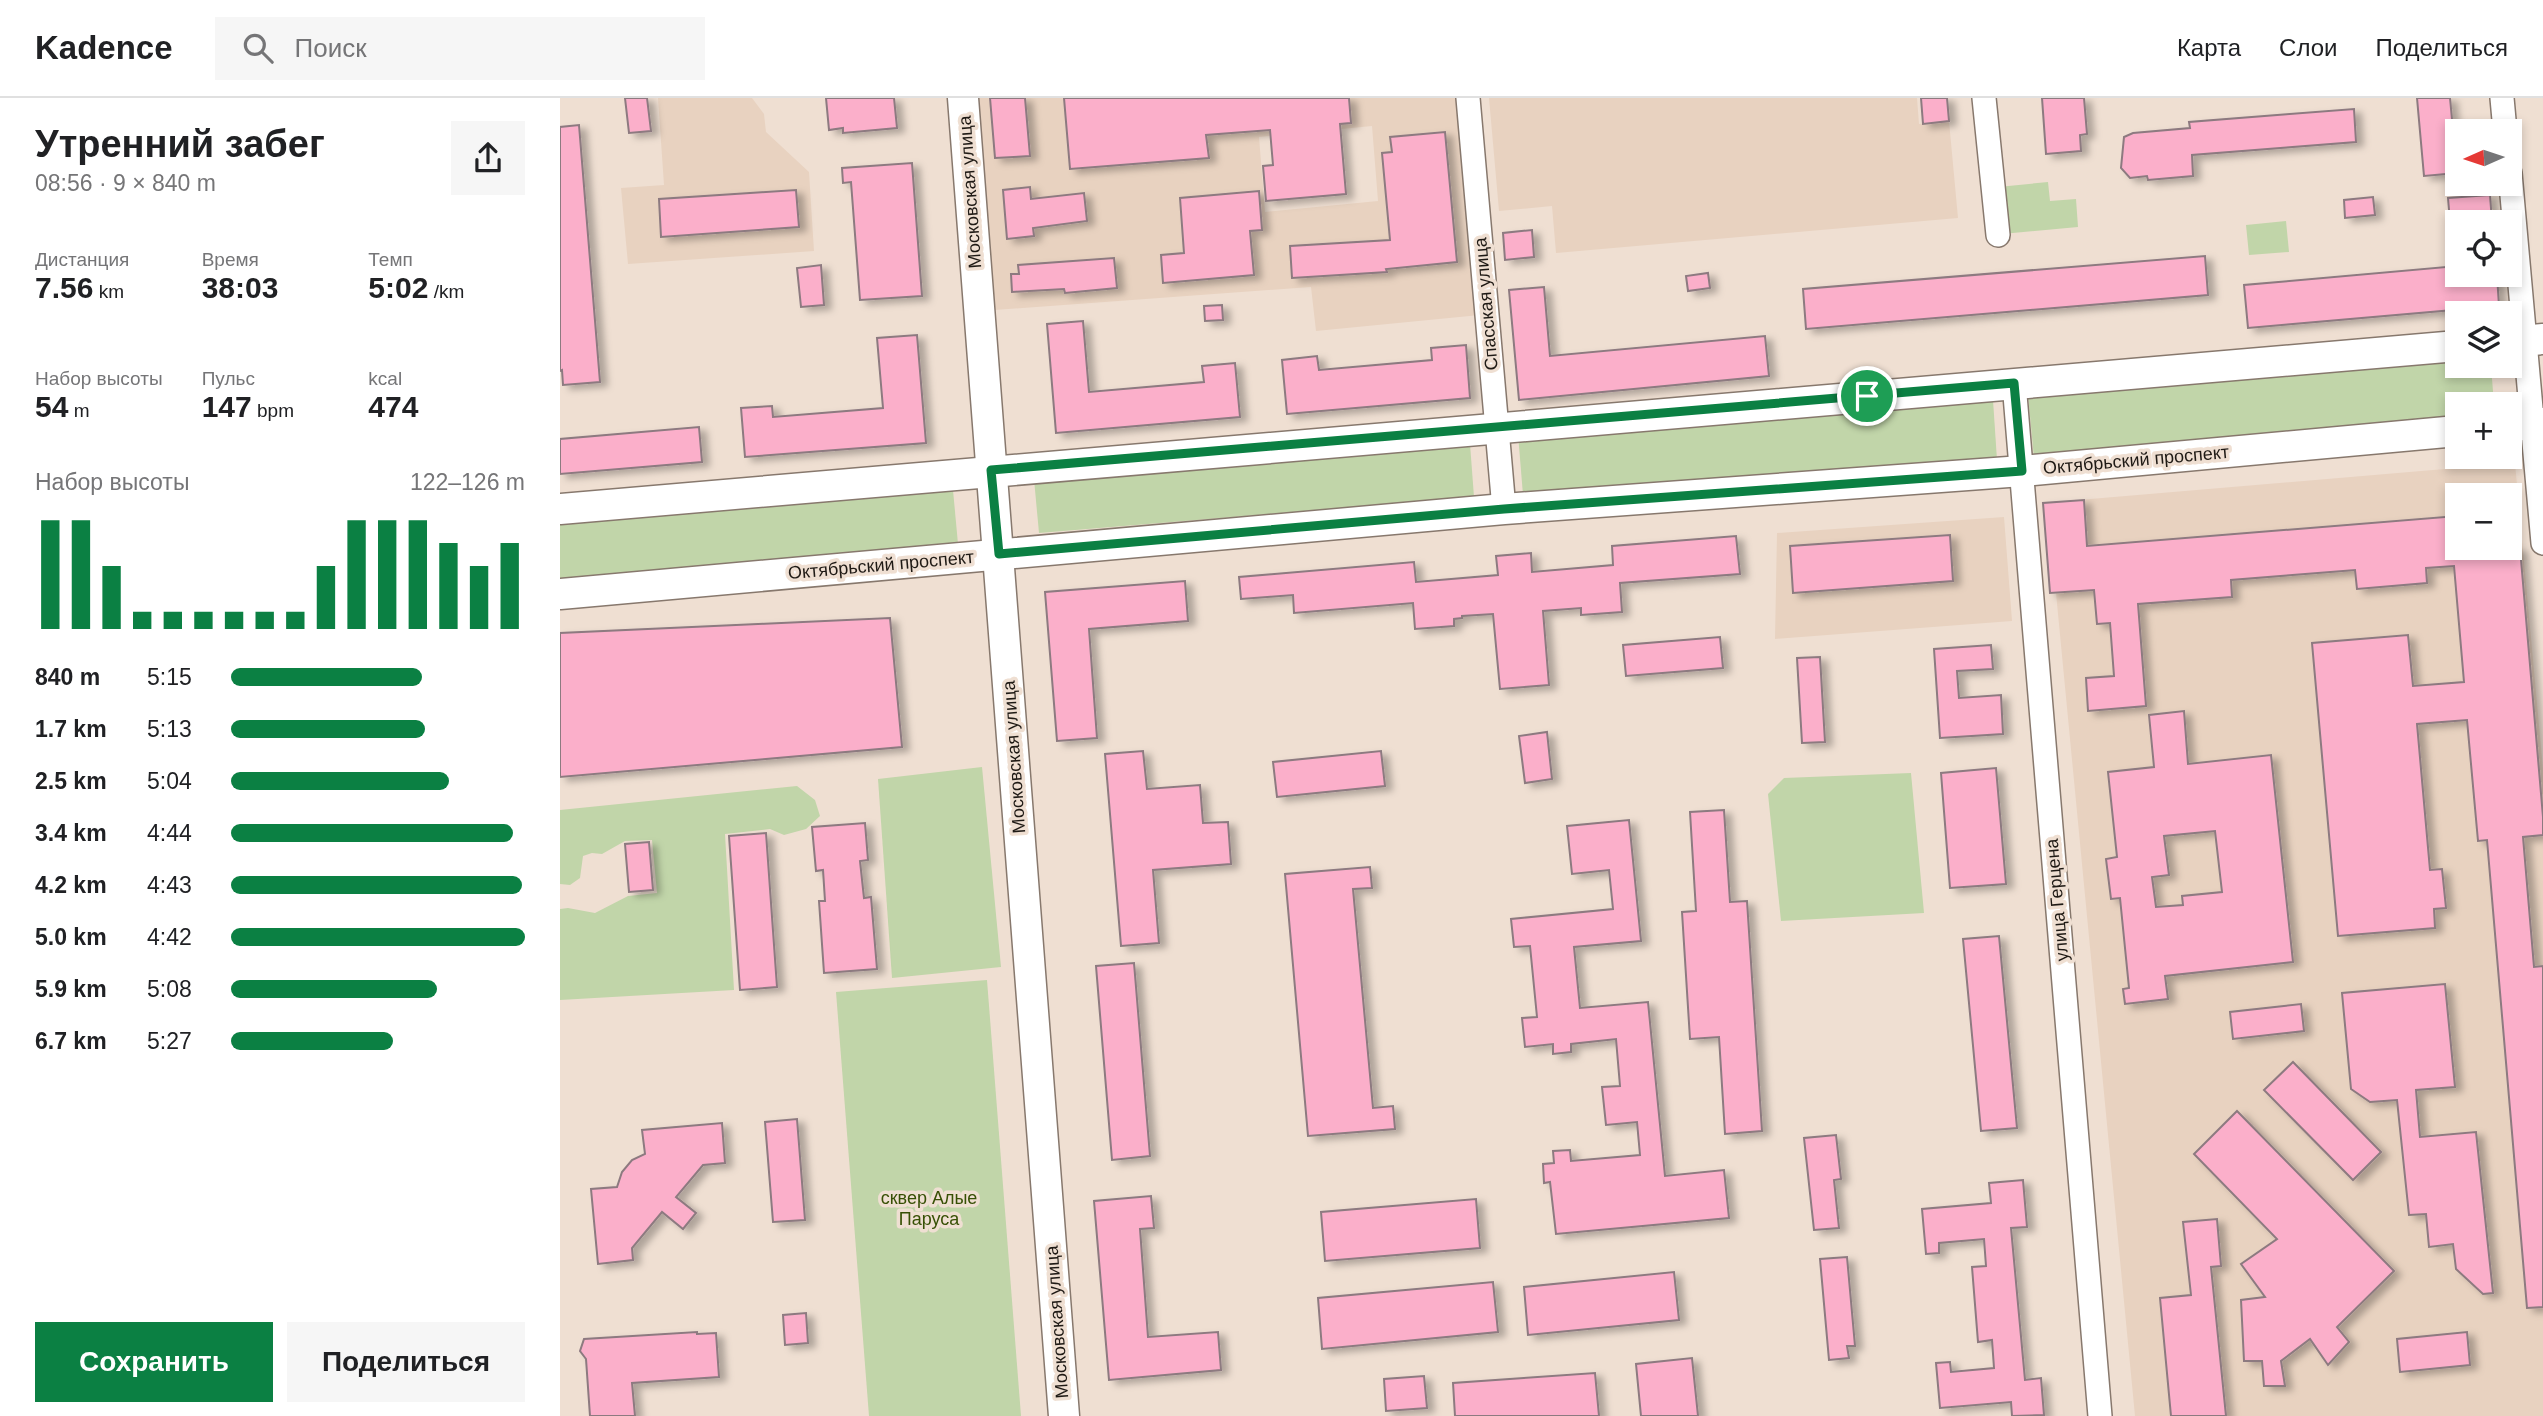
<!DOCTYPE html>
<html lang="ru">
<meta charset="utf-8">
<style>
body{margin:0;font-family:Helvetica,sans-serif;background:#f6f6f6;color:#202124;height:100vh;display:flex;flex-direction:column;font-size:26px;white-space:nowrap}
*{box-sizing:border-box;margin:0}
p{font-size:23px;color:#757577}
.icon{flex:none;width:38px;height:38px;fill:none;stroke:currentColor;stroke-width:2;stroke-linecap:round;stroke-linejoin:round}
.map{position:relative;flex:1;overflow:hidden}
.details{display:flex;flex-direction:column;background:#fff;width:560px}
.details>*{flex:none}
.needle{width:46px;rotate:267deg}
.buttons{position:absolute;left:1885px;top:21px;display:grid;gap:14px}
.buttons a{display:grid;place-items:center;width:77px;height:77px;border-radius:0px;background:#fff;box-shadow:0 4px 10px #0003;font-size:35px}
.pin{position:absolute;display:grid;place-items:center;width:60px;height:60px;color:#fff;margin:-30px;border:4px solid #fff;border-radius:50%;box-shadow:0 2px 7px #0007}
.round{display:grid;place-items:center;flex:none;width:74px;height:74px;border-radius:0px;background:#f6f6f6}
.head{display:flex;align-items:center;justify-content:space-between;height:119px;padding:0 35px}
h1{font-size:38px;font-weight:800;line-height:52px}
.stats{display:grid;grid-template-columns:repeat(3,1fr);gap:10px;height:119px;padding:7px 35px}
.stats div{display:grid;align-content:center}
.stats b{font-size:30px;font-weight:800}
.stats small{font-size:19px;font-weight:400}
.stats p{font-size:19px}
.chart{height:196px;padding:14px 35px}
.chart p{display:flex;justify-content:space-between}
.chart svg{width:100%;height:126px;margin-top:7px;stroke:#0b8043;stroke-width:6}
.action{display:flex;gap:14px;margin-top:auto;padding:14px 35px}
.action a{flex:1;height:80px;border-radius:0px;background:#0b8043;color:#fff;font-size:28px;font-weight:800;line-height:80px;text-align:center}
.action a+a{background:#f6f6f6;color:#202124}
ul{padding:0 35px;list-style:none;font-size:23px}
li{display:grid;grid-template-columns:112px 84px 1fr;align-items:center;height:52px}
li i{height:18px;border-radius:9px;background:#0b8043}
header{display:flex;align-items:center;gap:42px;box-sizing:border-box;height:98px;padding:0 35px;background:#fff;border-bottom:2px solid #e0e0e0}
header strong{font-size:33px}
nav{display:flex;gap:38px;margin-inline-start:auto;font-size:24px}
.search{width:490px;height:63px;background:#f6f6f6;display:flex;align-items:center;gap:18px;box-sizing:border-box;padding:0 24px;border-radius:0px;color:#757577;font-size:26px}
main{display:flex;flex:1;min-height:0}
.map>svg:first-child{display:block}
.built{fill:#e8d2c0;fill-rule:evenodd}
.green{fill:#c1d5a9}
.building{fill:#fbafca;stroke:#8d7a80;stroke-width:2;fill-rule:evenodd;filter:url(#shadow)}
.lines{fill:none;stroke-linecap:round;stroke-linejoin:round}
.minor-casing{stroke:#87786d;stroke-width:26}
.major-casing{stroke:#87786d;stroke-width:33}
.minor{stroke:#fff;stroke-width:23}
.major{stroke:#fff;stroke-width:30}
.route-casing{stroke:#fff;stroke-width:14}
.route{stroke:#0b8043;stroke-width:9}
.labels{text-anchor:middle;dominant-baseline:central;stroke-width:7;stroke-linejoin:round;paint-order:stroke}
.street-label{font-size:18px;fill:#1f1a15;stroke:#efdfd2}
.park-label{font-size:18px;fill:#375005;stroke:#efdfd2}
</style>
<header>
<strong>Kadence</strong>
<div class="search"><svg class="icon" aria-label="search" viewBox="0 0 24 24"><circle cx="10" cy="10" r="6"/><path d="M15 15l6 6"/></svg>Поиск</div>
<nav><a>Карта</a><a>Слои</a><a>Поделиться</a></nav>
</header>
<main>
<section class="details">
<div class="head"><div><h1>Утренний забег</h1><p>08:56 · 9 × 840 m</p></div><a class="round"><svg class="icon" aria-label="share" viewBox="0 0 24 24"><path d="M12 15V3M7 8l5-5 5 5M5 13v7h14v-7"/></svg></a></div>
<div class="stats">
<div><p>Дистанция</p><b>7.56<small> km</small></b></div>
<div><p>Время</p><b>38:03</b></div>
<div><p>Темп</p><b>5:02<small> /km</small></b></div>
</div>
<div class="stats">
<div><p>Набор высоты</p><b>54<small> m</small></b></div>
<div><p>Пульс</p><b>147<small> bpm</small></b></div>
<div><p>kcal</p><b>474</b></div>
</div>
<div class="chart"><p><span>Набор высоты</span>122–126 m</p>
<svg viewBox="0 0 160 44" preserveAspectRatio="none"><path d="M5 44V6M15 44V6M25 44V22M35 44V38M45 44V38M55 44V38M65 44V38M75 44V38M85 44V38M95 44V22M105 44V6M115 44V6M125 44V6M135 44V14M145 44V22M155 44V14"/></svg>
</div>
<ul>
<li><b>840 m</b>5:15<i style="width:65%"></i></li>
<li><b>1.7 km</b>5:13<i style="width:66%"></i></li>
<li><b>2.5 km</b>5:04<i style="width:74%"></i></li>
<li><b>3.4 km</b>4:44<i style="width:96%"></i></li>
<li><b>4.2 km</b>4:43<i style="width:99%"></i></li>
<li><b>5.0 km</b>4:42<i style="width:100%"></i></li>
<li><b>5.9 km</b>5:08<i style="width:70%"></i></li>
<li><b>6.7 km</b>5:27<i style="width:55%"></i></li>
</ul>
<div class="action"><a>Сохранить</a><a>Поделиться</a></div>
</section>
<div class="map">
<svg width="1983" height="1318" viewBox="0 0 1983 1318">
<defs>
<filter id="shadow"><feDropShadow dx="7" dy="4" stdDeviation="3.5" flood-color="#0004"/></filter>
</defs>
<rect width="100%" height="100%" fill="#efdfd2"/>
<g class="built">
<path d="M 98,0 L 192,0 L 204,16 L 206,34 L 249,74 L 254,153 L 68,166 L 61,90 L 104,87 Z"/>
<path d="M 417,0 L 898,0 L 920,217 L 756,233 L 751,189 L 435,212 ZM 812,28 L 818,103 L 705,114 L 699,39 Z"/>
<path d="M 929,0 L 1357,0 L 1359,26 L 1389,23 L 1398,120 L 996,155 L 992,108 L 939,113 Z"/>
<path d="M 1955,365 L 1983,671 L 1983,1318 L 1575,1318 L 1496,495 L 1490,495 L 1483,405 ZM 1897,397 L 1950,397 L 1950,450 L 1897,450 Z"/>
<path d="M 1444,419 L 1452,523 L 1215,541 L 1217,435 Z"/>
</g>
<g class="green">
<path d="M 1488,84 L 1490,103 L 1516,101 L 1518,129 L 1442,136 L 1438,89 Z"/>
<path d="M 1726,123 L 1729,154 L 1689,157 L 1686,127 Z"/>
<path d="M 1897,261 L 1897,268 L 1931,268 L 1934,306 L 1897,306 L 1897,322 L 1474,360 L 1468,297 Z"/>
<path d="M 1433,302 L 1437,362 L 963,397 L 958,336 Z"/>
<path d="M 910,346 L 914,399 L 479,435 L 474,381 Z"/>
<path d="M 393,392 L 398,446 L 0,481 L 0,427 Z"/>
<path d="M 422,669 L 441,869 L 332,880 L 318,681 Z"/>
<path d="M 1351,675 L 1364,815 L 1221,823 L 1208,696 L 1224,680 Z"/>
<path d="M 237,688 L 255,702 L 260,718 L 246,731 L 224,737 L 210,731 L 165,736 L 174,892 L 0,902 L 0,811 L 8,810 L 35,815 L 68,798 L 97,795 L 92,742 L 65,743 L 42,756 L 32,755 L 23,758 L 20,780 L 10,787 L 0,786 L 0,712 Z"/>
<path d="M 427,882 L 461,1318 L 309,1318 L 276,894 Z"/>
</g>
<g class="building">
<path d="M 65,0 L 87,0 L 91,33 L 69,35 Z"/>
<path d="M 266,0 L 334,0 L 337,30 L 283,35 L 283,30 L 269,32 Z"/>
<path d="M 430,0 L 465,0 L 470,58 L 435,60 Z"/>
<path d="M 504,0 L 789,0 L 791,25 L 780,26 L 786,96 L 706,103 L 703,68 L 713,67 L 710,32 L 646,37 L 649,60 L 510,71 Z"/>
<path d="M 1361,0 L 1387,0 L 1389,23 L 1363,26 Z"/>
<path d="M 1482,0 L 1524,0 L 1527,36 L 1520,37 L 1521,53 L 1486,56 Z"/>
<path d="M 1857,0 L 1890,0 L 1897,75 L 1864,78 Z"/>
<path d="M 1794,11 L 1796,44 L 1632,57 L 1633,78 L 1588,82 L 1587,78 L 1570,80 L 1561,70 L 1564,39 L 1573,35 L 1630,30 L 1629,24 Z"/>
<path d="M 19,27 L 40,284 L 3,287 L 2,272 L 0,273 L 0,29 Z"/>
<path d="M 885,34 L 897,164 L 826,171 L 827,174 L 732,180 L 730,148 L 830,142 L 822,55 L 832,54 L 830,39 Z"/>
<path d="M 352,65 L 362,198 L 300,202 L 291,84 L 283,85 L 282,70 Z"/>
<path d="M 470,89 L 471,101 L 524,95 L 527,123 L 473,130 L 474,138 L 447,141 L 443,92 Z"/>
<path d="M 236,92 L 239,129 L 101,139 L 99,101 Z"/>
<path d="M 699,93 L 702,132 L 690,133 L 694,177 L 603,185 L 601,157 L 624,155 L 620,100 Z"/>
<path d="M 1930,97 L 1932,124 L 1890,124 L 1888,100 Z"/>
<path d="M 1813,99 L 1815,117 L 1785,120 L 1784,102 Z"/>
<path d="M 972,132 L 974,159 L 945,162 L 943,135 Z"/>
<path d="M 1645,158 L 1648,197 L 1246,231 L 1243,191 Z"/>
<path d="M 554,160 L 557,190 L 505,195 L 504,191 L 452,194 L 451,176 L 459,176 L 458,167 Z"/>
<path d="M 261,167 L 264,207 L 241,209 L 237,170 Z"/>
<path d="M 1897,168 L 1897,177 L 1937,177 L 1939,208 L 1688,230 L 1684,187 Z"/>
<path d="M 1148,175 L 1150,190 L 1128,193 L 1126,178 Z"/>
<path d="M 984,189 L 990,258 L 1205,238 L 1209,278 L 959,302 L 949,192 Z"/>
<path d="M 662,207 L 663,222 L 645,223 L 644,208 Z"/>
<path d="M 523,223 L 529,294 L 644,284 L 642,268 L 675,265 L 680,319 L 496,335 L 487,226 Z"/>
<path d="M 357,237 L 366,345 L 185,359 L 181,310 L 212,308 L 213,319 L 323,310 L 317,240 Z"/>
<path d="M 906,247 L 910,300 L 727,316 L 722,262 L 757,258 L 759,272 L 872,262 L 871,250 Z"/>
<path d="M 139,329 L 142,364 L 0,376 L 0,341 Z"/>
<path d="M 1524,402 L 1527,448 L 1897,418 L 1897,450 L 1960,450 L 1983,719 L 1983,737 L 1963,739 L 1974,869 L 1983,868 L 1983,1209 L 1967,1210 L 1927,742 L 1918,743 L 1907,622 L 1857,626 L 1870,772 L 1882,771 L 1886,810 L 1874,811 L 1875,830 L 1778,838 L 1752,545 L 1848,537 L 1853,588 L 1904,584 L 1894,468 L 1866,470 L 1867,485 L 1797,491 L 1795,472 L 1671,482 L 1672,499 L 1578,506 L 1586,608 L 1528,613 L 1526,580 L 1554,578 L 1550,525 L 1537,526 L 1534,492 L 1490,495 L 1483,405 Z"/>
<path d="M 1390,437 L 1393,483 L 1233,495 L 1230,448 Z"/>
<path d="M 1176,438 L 1180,476 L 1060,485 L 1062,514 L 1021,517 L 1021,510 L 983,513 L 989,587 L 940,591 L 933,516 L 902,518 L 902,520 L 894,521 L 894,528 L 855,531 L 853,505 L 734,515 L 733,497 L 681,501 L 679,479 L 854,464 L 856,484 L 938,477 L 936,458 L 971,455 L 972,474 L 1053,467 L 1052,448 Z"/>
<path d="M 625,483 L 628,523 L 529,531 L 537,640 L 497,643 L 485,494 Z"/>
<path d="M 330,520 L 342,649 L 0,679 L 0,535 Z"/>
<path d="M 1160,539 L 1163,570 L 1066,578 L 1063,547 Z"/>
<path d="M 1431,547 L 1433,571 L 1397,573 L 1399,600 L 1441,597 L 1443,636 L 1380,640 L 1374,551 Z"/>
<path d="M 1260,559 L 1265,644 L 1242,645 L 1237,560 Z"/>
<path d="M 1624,613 L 1628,666 L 1711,657 L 1733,864 L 1605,878 L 1608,901 L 1565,906 L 1563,891 L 1569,890 L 1560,800 L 1551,801 L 1546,761 L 1557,759 L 1548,674 L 1594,669 L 1589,617 ZM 1655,733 L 1662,794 L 1622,798 L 1623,807 L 1596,809 L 1592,779 L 1609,777 L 1604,738 Z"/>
<path d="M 987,634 L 992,681 L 965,685 L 959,638 Z"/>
<path d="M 583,653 L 587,691 L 640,687 L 643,725 L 668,724 L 671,766 L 593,772 L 599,845 L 561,848 L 545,656 Z"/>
<path d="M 821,653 L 825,688 L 717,699 L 713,664 Z"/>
<path d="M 1436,670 L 1446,786 L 1390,790 L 1381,675 Z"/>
<path d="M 1164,712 L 1170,804 L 1187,803 L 1202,1033 L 1165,1036 L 1159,939 L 1130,941 L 1122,814 L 1136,813 L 1130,714 Z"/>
<path d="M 1069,722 L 1081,843 L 1014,849 L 1020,910 L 1088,904 L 1105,1078 L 1164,1072 L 1169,1120 L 996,1136 L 990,1084 L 984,1085 L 983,1066 L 994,1065 L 993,1053 L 1010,1052 L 1011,1063 L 1080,1057 L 1077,1024 L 1046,1027 L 1042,989 L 1060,988 L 1056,941 L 1011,946 L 1011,954 L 993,956 L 993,946 L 965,949 L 962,920 L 977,919 L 970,848 L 954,849 L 951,821 L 1053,811 L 1049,772 L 1012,776 L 1007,728 Z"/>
<path d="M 305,725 L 308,762 L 300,763 L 304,800 L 311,799 L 317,871 L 264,875 L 259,803 L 265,803 L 263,772 L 256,773 L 252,729 Z"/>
<path d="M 206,735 L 217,889 L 180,892 L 169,738 Z"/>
<path d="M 89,744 L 93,792 L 69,794 L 65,746 Z"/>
<path d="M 810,769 L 812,790 L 793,791 L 813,1010 L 833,1008 L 835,1031 L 748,1038 L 725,776 Z"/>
<path d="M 1439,838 L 1457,1030 L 1421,1033 L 1403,841 Z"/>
<path d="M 574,865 L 590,1058 L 552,1062 L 536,868 Z"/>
<path d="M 1885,886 L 1895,989 L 1856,992 L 1860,1039 L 1916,1034 L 1933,1195 L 1923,1196 L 1896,1171 L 1893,1146 L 1869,1149 L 1866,1116 L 1849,1117 L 1837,1002 L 1810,1004 L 1791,991 L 1782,895 Z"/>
<path d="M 1741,906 L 1744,933 L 1673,941 L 1670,914 Z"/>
<path d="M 1733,964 L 1821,1054 L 1793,1082 L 1704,992 Z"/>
<path d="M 1677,1013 L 1834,1173 L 1777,1229 L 1789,1244 L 1768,1267 L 1750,1241 L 1721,1263 L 1725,1288 L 1704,1288 L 1702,1263 L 1684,1263 L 1681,1202 L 1705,1199 L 1681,1166 L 1717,1141 L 1634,1056 Z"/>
<path d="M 237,1021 L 245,1122 L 213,1124 L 205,1024 Z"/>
<path d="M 162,1025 L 165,1065 L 143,1067 L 116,1099 L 136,1115 L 123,1131 L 102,1114 L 72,1150 L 73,1162 L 38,1166 L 31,1091 L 57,1089 L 62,1074 L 72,1062 L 85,1056 L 82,1032 Z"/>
<path d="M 1276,1037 L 1281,1081 L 1274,1082 L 1279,1130 L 1254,1132 L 1244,1040 Z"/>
<path d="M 1463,1082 L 1467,1129 L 1451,1130 L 1465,1282 L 1481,1280 L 1484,1317 L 1452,1318 L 1451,1304 L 1380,1310 L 1376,1265 L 1390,1264 L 1391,1274 L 1434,1270 L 1432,1242 L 1418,1244 L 1412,1169 L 1426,1168 L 1424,1141 L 1379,1145 L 1379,1155 L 1366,1156 L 1362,1111 L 1431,1105 L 1429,1085 Z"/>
<path d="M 591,1098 L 594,1130 L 580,1131 L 588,1239 L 658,1234 L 661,1272 L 549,1282 L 534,1103 Z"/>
<path d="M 916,1101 L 920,1150 L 765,1163 L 761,1114 Z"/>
<path d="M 1657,1121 L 1661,1168 L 1651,1169 L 1666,1318 L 1611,1318 L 1600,1200 L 1631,1197 L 1623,1124 Z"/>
<path d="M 1287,1159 L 1295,1248 L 1287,1248 L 1289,1260 L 1269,1262 L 1260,1161 Z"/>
<path d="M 1114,1174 L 1119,1222 L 968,1237 L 964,1189 Z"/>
<path d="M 933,1184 L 938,1234 L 762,1251 L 758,1200 Z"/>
<path d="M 246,1215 L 248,1245 L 225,1247 L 223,1217 Z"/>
<path d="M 137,1234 L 137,1236 L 156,1235 L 159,1279 L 72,1285 L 75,1318 L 30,1318 L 26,1261 L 20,1253 L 24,1241 Z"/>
<path d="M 1907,1234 L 1910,1267 L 1840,1274 L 1837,1241 Z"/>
<path d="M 1132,1260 L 1138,1318 L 1081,1318 L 1076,1266 Z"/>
<path d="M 1035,1275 L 1039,1318 L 895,1318 L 893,1285 Z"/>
<path d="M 864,1278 L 867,1310 L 826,1313 L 824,1281 Z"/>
</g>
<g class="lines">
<g class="minor-casing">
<g id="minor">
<path d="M 908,0 L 944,411"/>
<path d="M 1424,0 L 1438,137"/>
<path d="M 1942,0 L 1945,33"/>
<path d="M 1950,75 L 1983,445"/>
<path d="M 1454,285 L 1540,1318"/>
</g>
</g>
<g class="major-casing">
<g id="major">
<path d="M 403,0 L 504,1318"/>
<path d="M 1950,244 L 1983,241"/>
<path d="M 1950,328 L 1983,325"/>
<path d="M 0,411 L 1897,248"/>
<path d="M 0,496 L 944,411 L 1462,373 L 1897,333"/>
</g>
</g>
<use href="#minor" class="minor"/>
<use href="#major" class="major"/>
</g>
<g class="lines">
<g class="route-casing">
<path id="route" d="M 1454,285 L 1462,373 L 944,411 L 439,456 L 431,372 Z"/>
</g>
<use href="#route" class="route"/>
</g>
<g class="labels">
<g class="street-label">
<text transform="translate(410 94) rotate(-94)">Московская улица</text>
<text transform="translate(926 206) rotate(-95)">Спасская улица</text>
<text transform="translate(1576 362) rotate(-5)">Октябрьский проспект</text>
<text transform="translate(321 467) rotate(-5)">Октябрьский проспект</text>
<text transform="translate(454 659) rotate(-94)">Московская улица</text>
<text transform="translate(1497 802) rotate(-95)">улица Герцена</text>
<text transform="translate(497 1224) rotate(-94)">Московская улица</text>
</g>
<g class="park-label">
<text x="369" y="1100">сквер Алые<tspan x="369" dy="21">Паруса</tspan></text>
</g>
</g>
</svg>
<div class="buttons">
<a><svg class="needle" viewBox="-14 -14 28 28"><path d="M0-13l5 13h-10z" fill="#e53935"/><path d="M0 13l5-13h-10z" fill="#757577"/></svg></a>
<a><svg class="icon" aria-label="locate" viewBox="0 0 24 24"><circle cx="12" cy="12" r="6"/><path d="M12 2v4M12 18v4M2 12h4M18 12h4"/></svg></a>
<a><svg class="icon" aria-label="layers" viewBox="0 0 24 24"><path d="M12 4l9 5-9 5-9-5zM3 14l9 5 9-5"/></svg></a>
<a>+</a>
<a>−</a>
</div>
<div class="pin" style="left:1307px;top:298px;background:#1e9e55"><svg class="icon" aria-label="arrive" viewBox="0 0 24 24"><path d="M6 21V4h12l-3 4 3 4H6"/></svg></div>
</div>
</main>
